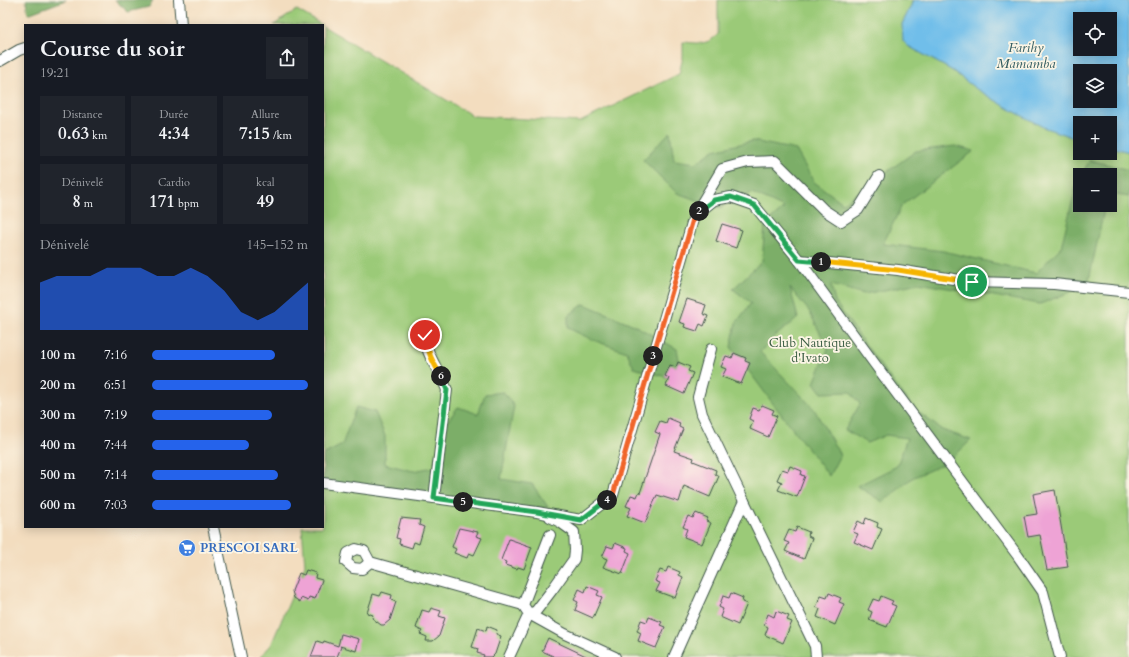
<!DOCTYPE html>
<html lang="fr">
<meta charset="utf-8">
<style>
body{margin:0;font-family:Cardo,serif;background:#20242c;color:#f1f3f6;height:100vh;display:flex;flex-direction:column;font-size:15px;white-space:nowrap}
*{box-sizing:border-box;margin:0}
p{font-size:13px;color:#9ea1a6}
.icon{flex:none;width:22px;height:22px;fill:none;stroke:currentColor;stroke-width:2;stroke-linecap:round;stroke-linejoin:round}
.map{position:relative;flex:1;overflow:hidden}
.side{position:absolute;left:24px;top:24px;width:300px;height:504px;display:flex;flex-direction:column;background:#171b24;border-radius:0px;box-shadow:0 2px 10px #0003}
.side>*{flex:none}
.buttons{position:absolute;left:1073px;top:12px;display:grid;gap:8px}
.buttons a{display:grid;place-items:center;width:44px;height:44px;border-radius:0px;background:#171b24;box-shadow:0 2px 10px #0003;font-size:20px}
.pin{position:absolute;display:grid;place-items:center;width:34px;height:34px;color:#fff;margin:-17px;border:2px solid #fff;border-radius:50%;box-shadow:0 1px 4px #0007}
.km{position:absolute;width:20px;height:20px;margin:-10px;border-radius:50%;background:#222;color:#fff;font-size:11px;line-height:20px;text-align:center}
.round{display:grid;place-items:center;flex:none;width:42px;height:42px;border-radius:0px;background:#20242c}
.summary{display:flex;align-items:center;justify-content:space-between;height:68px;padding:0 16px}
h1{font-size:22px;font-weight:700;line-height:30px}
.figures{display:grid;grid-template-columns:repeat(3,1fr);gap:6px;height:68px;padding:4px 16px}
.figures div{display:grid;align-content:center;border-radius:0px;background:#20242c;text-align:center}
.figures b{font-size:17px;font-weight:700}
.figures small{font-size:11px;font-weight:400}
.figures p{font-size:11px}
.chart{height:112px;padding:8px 16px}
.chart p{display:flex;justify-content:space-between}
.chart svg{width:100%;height:72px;margin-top:4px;fill:#2563eb;opacity:.7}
ul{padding:0 16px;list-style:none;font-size:13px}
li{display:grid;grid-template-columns:64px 48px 1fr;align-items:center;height:30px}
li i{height:10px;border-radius:5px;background:#2563eb}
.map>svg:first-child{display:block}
.green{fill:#9bca78;stroke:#5d8456;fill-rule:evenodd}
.forest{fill:#7cae68;stroke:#4e764e}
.water{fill:#70beea;stroke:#487e8f;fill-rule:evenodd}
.building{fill:#eea3d5}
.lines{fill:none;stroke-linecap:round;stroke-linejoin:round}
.minor-casing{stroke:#3f5549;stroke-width:12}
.minor{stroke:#fff;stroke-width:10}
.split-1-casing{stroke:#fff;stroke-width:8}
.split-2-casing{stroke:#fff;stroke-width:8}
.split-3-casing{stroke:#fff;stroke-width:8}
.split-4-casing{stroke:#fff;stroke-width:8}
.split-5-casing{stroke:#fff;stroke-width:8}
.split-6-casing{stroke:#fff;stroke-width:8}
.split-7-casing{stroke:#fff;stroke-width:8}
.split-1{stroke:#f5b400;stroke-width:5}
.split-2{stroke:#22a559;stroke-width:5}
.split-3{stroke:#f0652b;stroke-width:5}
.split-4{stroke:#f0652b;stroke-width:5}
.split-5{stroke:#22a559;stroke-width:5}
.split-6{stroke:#22a559;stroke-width:5}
.split-7{stroke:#f5b400;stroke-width:5}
.labels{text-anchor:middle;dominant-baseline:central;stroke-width:3.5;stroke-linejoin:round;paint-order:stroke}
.park-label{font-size:13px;fill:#3e6045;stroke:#fcf5e5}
.shop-label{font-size:13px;font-weight:bold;fill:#366cbe;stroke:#fcf5e5;text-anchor:start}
.water-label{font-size:14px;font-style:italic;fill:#335d62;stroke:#fcf5e5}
</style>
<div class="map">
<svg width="1129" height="657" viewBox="0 0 1129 657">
<rect width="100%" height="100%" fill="#fcf5e5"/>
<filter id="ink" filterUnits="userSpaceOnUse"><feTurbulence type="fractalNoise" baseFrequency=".025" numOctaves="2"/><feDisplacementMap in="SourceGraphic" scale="8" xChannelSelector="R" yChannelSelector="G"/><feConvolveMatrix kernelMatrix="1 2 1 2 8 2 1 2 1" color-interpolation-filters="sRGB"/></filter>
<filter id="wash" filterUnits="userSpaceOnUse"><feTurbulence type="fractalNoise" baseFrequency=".012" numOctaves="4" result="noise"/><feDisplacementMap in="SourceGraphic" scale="16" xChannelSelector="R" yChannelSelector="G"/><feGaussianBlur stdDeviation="0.9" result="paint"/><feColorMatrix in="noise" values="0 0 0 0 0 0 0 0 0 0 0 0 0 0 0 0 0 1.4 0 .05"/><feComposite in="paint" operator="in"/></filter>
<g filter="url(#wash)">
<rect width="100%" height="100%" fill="#f3ddbf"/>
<g class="green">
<path d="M 718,0 L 913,0 L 910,8 L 902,24 L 908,46 L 953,71 L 975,88 L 1008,108 L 1043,127 L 1080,140 L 1080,153 L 1110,153 L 1110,147 L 1129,152 L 1129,657 L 261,657 L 261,656 L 271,645 L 305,565 L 302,527 L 323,527 L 323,26 L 473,116 L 580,122 L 679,74 L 683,57 L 683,42 C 698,43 707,46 718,34 ZM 1080,175 L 1110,175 L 1110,205 L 1080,205 Z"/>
<path d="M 297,10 L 322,25 L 274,25 Z"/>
</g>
<g class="forest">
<path d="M 26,0 L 66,0 L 28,14 Z"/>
<path d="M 115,0 L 153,0 L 149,7 L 128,12 Z"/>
<path d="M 670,132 L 674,160 L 696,163 L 714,150 L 753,141 L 796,150 L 814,182 L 843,203 L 916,151 L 955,146 L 974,151 L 902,205 L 883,244 L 943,251 L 1036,273 L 1061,247 L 1078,179 L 1080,176 L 1080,205 L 1105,205 L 1088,285 L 1040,304 L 919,283 L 864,294 L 831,285 L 835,302 L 886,373 L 917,411 L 942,430 L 971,440 L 948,462 L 912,478 L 883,502 L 857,486 L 897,466 L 907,438 L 886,435 L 867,443 L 845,430 L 860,404 L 850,392 L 822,393 L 814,383 L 828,349 L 809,311 L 790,288 L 798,318 L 774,337 L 760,352 L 814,409 L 840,455 L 829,476 L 774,405 L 731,347 L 736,323 L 751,303 L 733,289 L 762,261 L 765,225 L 784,208 L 752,193 L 719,208 L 677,193 L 643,160 Z"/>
<path d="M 1090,160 L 1129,170 L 1129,197 L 1110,194 L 1110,175 L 1081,175 Z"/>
<path d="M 584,304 L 634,325 L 677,349 L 682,376 L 670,378 L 634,368 L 627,352 L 593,340 L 568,328 L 568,316 Z"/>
<path d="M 503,392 L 514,406 L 501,479 L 532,484 L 548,507 L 524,510 L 323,482 L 323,455 L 342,445 L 356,407 L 375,412 L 385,436 L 385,464 L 413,471 L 434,467 L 444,426 L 458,407 L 478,414 L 485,394 Z"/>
</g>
<path class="water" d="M 913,0 L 1129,0 L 1129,152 L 1110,147 L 1110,123 L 1080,123 L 1080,140 L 1043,127 L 1008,108 L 975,88 L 953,71 L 908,46 L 903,41 L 902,24 L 910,8 ZM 1080,19 L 1110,19 L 1110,49 L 1080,49 ZM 1080,71 L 1110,71 L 1110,101 L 1080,101 Z"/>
<g id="blocks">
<g class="building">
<path d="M 722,224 L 742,230 L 736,248 L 716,241 Z"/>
<path d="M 687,299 L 706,305 L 703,314 L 708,316 L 704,326 L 700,324 L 697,331 L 684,327 L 685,324 L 679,322 Z"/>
<path d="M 734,353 L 746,358 L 745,361 L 750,363 L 741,384 L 722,377 L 726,369 L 721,367 L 726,356 L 732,358 Z"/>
<path d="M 678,362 L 690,367 L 688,371 L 693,373 L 684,394 L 666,386 L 669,378 L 665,376 L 670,365 L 676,367 Z"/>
<path d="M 762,405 L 774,410 L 772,414 L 777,416 L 768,437 L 750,429 L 753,421 L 749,419 L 753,408 L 759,410 Z"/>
<path d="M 668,418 L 680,423 L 679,427 L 683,429 L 674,451 L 694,458 L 693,461 L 716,470 L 715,474 L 719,476 L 710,497 L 684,486 L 679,502 L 657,495 L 645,523 L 627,516 L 631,508 L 626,506 L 631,495 L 637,497 L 639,492 L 640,493 L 660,434 L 655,432 L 660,421 L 666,423 Z"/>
<path d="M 790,466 L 802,471 L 801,475 L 805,476 L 797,497 L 778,490 L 782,482 L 777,480 L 782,469 L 788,471 Z"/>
<path d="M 1055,490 L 1068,567 L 1047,570 L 1040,535 L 1028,537 L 1024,516 L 1037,514 L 1033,494 Z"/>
<path d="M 696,513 L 708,518 L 706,521 L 711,523 L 702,544 L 684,537 L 687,529 L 683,527 L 688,516 L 693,518 Z"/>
<path d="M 401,518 L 420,520 L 419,525 L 424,527 L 419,544 L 414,542 L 412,548 L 399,544 L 400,539 L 396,538 Z"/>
<path d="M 866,518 L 878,523 L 877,527 L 882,529 L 873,550 L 854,542 L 858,534 L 853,532 L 858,521 L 864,524 Z"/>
<path d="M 797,527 L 809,532 L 808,536 L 812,538 L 804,559 L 785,551 L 789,543 L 784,541 L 789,530 L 795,532 Z"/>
<path d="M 459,528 L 478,532 L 476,536 L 482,538 L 474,555 L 469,553 L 467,558 L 454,553 L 456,549 L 452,547 Z"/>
<path d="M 509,539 L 532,547 L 524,569 L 518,567 L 517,569 L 505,565 L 506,562 L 501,560 Z"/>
<path d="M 615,543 L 627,548 L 626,551 L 630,553 L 622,574 L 603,567 L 607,559 L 602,557 L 607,546 L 613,548 Z"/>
<path d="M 668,567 L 680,572 L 679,575 L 683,577 L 675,598 L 656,591 L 660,583 L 655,581 L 660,570 L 666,572 Z"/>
<path d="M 306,570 L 316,573 L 315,578 L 322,580 L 315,599 L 309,597 L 308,601 L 301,598 L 300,602 L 294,598 L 292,591 L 299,573 L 304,575 Z"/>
<path d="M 587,586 L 599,591 L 597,595 L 602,597 L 593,618 L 575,610 L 578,602 L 574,600 L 579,589 L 585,592 Z"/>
<path d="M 382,592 L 392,595 L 391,600 L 396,602 L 390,620 L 384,625 L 381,625 L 372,618 L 373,615 L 367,613 L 373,594 L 380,596 Z"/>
<path d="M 731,593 L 743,598 L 742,602 L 747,604 L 738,625 L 720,617 L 723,609 L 719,607 L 723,596 L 729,598 Z"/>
<path d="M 829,593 L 841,598 L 839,602 L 844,604 L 835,625 L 817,617 L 820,609 L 816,607 L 821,596 L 827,598 Z"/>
<path d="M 881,596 L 893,601 L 891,604 L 896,606 L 887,627 L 869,620 L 872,612 L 868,610 L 873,599 L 879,601 Z"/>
<path d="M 431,608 L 441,611 L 439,616 L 445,618 L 439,636 L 433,641 L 426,641 L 427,637 L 420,634 L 422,631 L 416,628 L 422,610 L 429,612 Z"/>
<path d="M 776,611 L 789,616 L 787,620 L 792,622 L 783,643 L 765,635 L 768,627 L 764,625 L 768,614 L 774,617 Z"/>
<path d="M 649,617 L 662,622 L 660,625 L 665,627 L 656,648 L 638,641 L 641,633 L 637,631 L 641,620 L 647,622 Z"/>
<path d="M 487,626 L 497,630 L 496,634 L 501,636 L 495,654 L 492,657 L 483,657 L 484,655 L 477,653 L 478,649 L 472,647 L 478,628 L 486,631 Z"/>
<path d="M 341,634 L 359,639 L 356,651 L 340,646 L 341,647 L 337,657 L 311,657 L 317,641 L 323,643 L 324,641 L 338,646 Z"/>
<path d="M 548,638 L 588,657 L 555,657 L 542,651 Z"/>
</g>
</g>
</g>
<g filter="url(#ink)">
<use href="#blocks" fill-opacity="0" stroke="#3f5549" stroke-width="1"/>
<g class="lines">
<g class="minor-casing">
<g id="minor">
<path d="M 179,0 L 181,25"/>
<path d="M 0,61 L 19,50 L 25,48"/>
<path d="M 699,212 L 714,200 L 731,197 L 754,205 L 799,260 L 874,363 L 1018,556 L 1043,592 L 1060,657"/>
<path d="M 799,260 L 898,270 L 972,282 L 1054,284 L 1129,292"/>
<path d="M 425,335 C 426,340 426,344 427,348 C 432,363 442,376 447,390 L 434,498"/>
<path d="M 323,483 L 537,512 L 581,520 L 613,495 L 694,216 L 722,169 L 748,162 L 775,161 L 824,210 L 841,221 L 858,210 L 879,176"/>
<path d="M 744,501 L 815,646 L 816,657"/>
<path d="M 550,517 L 560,522 L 574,532 L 575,550 L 574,559 L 552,590 L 536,611 L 529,614 L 565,634 L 615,657"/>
<path d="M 213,527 L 241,657"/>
<path d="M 370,562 L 362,569 L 353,568 L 346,562 L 348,553 L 356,549 L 364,551 L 370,562 L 523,605"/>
<path d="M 509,657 L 529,614 L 523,605 L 550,535"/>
<path d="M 674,657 L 744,501 L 702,414 L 698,397 L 711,349"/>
</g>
</g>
<use href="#minor" class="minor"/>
</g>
</g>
<g class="lines" filter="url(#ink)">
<g class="split-1-casing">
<path id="split-1" d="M 821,262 L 898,270 L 972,282"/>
</g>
<g class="split-2-casing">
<path id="split-2" d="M 699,211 L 714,200 L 731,197 L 754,205 L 799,260 L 821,262"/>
</g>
<g class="split-3-casing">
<path id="split-3" d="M 653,356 L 694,216 L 699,211"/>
</g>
<g class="split-4-casing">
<path id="split-4" d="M 607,500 L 613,495 L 653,356"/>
</g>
<g class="split-5-casing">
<path id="split-5" d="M 463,502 L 537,512 L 581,520 L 607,500"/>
</g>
<g class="split-6-casing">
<path id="split-6" d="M 441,376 L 447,390 L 434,498 L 463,502"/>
</g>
<g class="split-7-casing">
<path id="split-7" d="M 425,335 C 427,352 433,362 441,376"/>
</g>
<use href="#split-1" class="split-1"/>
<use href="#split-2" class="split-2"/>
<use href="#split-3" class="split-3"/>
<use href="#split-4" class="split-4"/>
<use href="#split-5" class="split-5"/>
<use href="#split-6" class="split-6"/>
<use href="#split-7" class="split-7"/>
</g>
<defs>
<g id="supermarket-disc" transform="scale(0.9)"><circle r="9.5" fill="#3f7fe0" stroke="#fcf5e5"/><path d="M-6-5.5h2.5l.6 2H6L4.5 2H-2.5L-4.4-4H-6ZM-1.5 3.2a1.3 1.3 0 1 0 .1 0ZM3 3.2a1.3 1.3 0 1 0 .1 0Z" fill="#fff"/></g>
</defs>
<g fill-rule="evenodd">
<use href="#supermarket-disc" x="187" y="548"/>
</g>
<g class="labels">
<g class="park-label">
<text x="810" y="343">Club Nautique<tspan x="810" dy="15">d'Ivato</tspan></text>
</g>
<g class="shop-label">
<text x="200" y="548">PRESCOI SARL</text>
</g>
<g class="water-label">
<text x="1026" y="47">Farihy<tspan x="1026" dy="16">Mamamba</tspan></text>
</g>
</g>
</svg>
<div class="buttons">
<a><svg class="icon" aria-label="locate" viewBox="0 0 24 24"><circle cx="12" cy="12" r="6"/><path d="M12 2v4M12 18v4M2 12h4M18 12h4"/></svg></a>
<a><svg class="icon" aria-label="layers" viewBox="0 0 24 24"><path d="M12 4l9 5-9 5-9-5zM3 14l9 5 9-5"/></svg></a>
<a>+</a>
<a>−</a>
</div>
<div class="pin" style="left:972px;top:282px;background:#1e9e55"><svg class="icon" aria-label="arrive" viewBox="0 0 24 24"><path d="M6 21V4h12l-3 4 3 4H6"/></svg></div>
<div class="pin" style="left:425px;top:335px;background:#d93025"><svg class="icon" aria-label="check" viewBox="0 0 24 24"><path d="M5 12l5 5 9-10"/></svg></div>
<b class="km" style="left:821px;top:262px">1</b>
<b class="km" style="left:699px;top:211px">2</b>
<b class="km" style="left:653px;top:356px">3</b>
<b class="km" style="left:607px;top:500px">4</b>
<b class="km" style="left:463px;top:502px">5</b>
<b class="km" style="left:441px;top:376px">6</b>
<section class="side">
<div class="summary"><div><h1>Course du soir</h1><p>19:21</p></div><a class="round"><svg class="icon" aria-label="share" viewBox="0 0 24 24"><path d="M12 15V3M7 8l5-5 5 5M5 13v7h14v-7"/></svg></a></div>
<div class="figures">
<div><p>Distance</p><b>0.63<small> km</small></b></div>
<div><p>Durée</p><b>4:34</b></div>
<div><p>Allure</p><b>7:15<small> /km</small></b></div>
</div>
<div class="figures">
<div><p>Dénivelé</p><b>8<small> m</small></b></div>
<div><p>Cardio</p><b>171<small> bpm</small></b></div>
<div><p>kcal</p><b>49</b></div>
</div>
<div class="chart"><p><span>Dénivelé</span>145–152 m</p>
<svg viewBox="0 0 160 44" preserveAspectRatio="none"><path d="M0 44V15L10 11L20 11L30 11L40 6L50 6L60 6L70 11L80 11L90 6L100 11L110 20L120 33L130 38L140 33L150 24L160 15V44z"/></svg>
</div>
<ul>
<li><b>100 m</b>7:16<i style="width:79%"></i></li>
<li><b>200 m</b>6:51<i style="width:100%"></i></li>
<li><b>300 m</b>7:19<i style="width:77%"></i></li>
<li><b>400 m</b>7:44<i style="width:62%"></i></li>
<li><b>500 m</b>7:14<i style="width:81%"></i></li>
<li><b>600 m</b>7:03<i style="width:89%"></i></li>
</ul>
</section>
</div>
